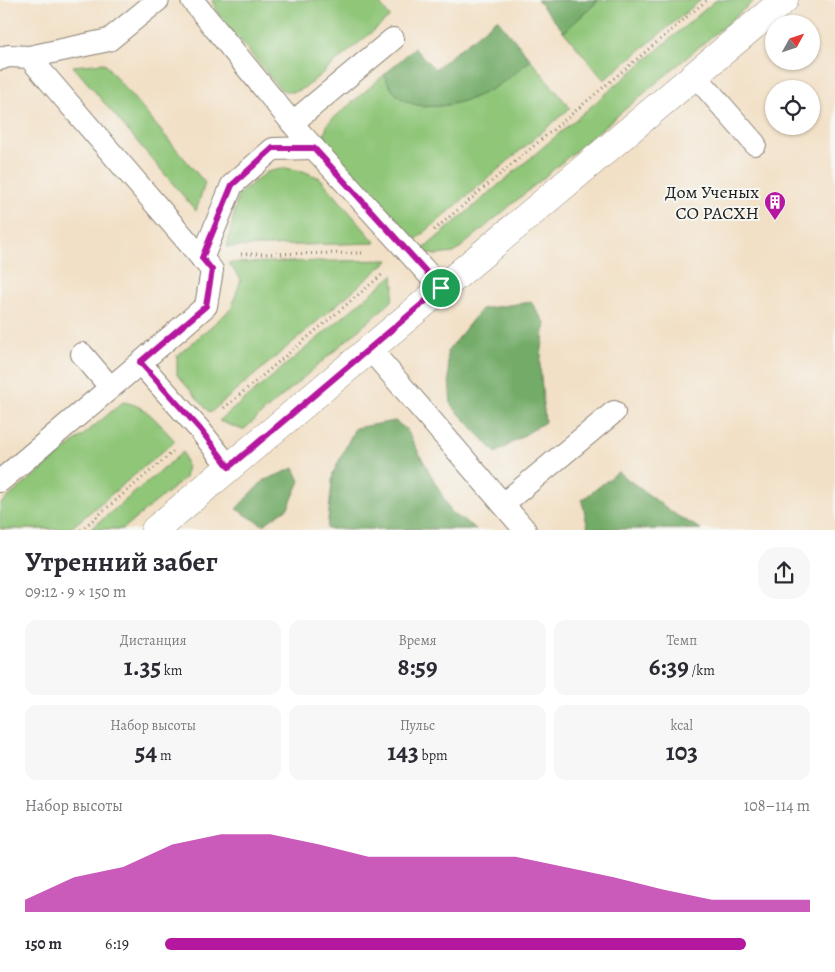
<!DOCTYPE html>
<html lang="ru">
<meta charset="utf-8">
<style>
body{margin:0;font-family:Alegreya,serif;background:#f7f7f7;color:#2b2b33;height:100vh;display:flex;flex-direction:column;font-size:19px;white-space:nowrap}
*{box-sizing:border-box;margin:0}
p{font-size:16px;color:#7c7c81}
.icon{flex:none;width:28px;height:28px;fill:none;stroke:currentColor;stroke-width:2;stroke-linecap:round;stroke-linejoin:round}
.map{position:relative;height:530px;overflow:hidden}
.details{display:flex;flex-direction:column;background:#fff;flex:1}
.details>*{flex:none}
.needle{width:32px;rotate:50deg}
.buttons{position:absolute;left:765px;top:15px;display:grid;gap:10px}
.buttons a{display:grid;place-items:center;width:55px;height:55px;border-radius:50%;background:#fff;box-shadow:0 1px 4px #0004;font-size:25px}
.pin{position:absolute;display:grid;place-items:center;width:42px;height:42px;color:#fff;margin:-21px;border:2px solid #fff;border-radius:50%;box-shadow:0 1px 5px #0007}
.round{display:grid;place-items:center;flex:none;width:52px;height:52px;border-radius:20px;background:#f7f7f7}
.summary{display:flex;align-items:center;justify-content:space-between;height:85px;padding:0 25px}
h1{font-size:28px;font-weight:600;line-height:38px}
.figures{display:grid;grid-template-columns:repeat(3,1fr);gap:8px;height:85px;padding:5px 25px}
.figures div{display:grid;align-content:center;border-radius:12px;background:#f7f7f7;text-align:center}
.figures b{font-size:25px;font-weight:600}
.figures small{font-size:14px;font-weight:400}
.figures p{font-size:14px}
.chart{height:140px;padding:10px 25px}
.chart p{display:flex;justify-content:space-between}
.chart svg{width:100%;height:90px;margin-top:5px;fill:#b5179e;opacity:.7}
ul{padding:0 25px;list-style:none;font-size:16px}
li{display:grid;grid-template-columns:80px 60px 1fr;align-items:center;height:38px}
li i{height:12px;border-radius:6px;background:#b5179e}
.map>svg:first-child{display:block}
.green{fill:#8fc678;stroke:#56714a}
.forest{fill:#73ab68;stroke:#486442}
.lines{fill:none;stroke-linecap:round;stroke-linejoin:round}
.service-casing{stroke:#877e71;stroke-width:24}
.minor-casing{stroke:#877e71;stroke-width:29}
.path{stroke:#877e71;stroke-width:3;stroke-dasharray:1 4;stroke-linecap:butt}
.service{stroke:#fff;stroke-width:22}
.minor{stroke:#fff;stroke-width:28}
.route-casing{stroke:#fff;stroke-width:10}
.route{stroke:#b5179e;stroke-width:6}
.labels{text-anchor:middle;dominant-baseline:central;stroke-width:4;stroke-linejoin:round;paint-order:stroke}
.poi-label{font-size:18px;fill:#1c1c1c;stroke:#f6f6f2;text-anchor:end}
</style>
<div class="map">
<svg width="835" height="530" viewBox="0 0 835 530">
<rect width="100%" height="100%" fill="#f6f6f2"/>
<filter id="ink" filterUnits="userSpaceOnUse"><feTurbulence type="fractalNoise" baseFrequency=".02" numOctaves="2"/><feDisplacementMap in="SourceGraphic" scale="10" xChannelSelector="R" yChannelSelector="G"/><feConvolveMatrix kernelMatrix="1 2 1 2 8 2 1 2 1" color-interpolation-filters="sRGB"/></filter>
<filter id="wash" filterUnits="userSpaceOnUse"><feTurbulence type="fractalNoise" baseFrequency=".0096" numOctaves="4" result="noise"/><feDisplacementMap in="SourceGraphic" scale="20" xChannelSelector="R" yChannelSelector="G"/><feGaussianBlur stdDeviation="1.12" result="paint"/><feColorMatrix in="noise" values="0 0 0 0 0 0 0 0 0 0 0 0 0 0 0 0 0 1.4 0 .05"/><feComposite in="paint" operator="in"/></filter>
<g filter="url(#wash)">
<rect width="100%" height="100%" fill="#f2e0c6"/>
<g class="green">
<path d="M 212,0 L 377,0 L 390,17 L 307,86 C 296,92 290,95 279,88 L 216,11 Z"/>
<path d="M 599,0 L 701,0 L 604,80 L 564,32 Z"/>
<path d="M 716,0 L 755,0 L 454,253 L 435,255 L 421,251 Z"/>
<path d="M 531,60 L 570,108 L 411,244 L 329,149 L 323,139 L 328,123 L 384,75 L 394,92 L 423,107 L 446,105 L 470,99 L 496,86 Z"/>
<path d="M 104,63 L 205,183 L 196,211 L 73,66 Z"/>
<path d="M 285,168 L 303,171 L 320,178 L 376,243 L 227,247 L 238,195 L 267,172 Z"/>
<path d="M 389,260 L 210,413 L 177,375 L 177,356 L 231,309 L 241,279 L 228,263 Z"/>
<path d="M 393,275 L 394,288 L 392,301 L 243,430 L 219,421 Z"/>
<path d="M 123,402 C 147,405 159,424 175,441 L 70,529 L 0,529 L 0,504 Z"/>
<path d="M 183,452 L 187,466 L 185,478 L 123,529 L 91,529 Z"/>
</g>
<g class="forest">
<path d="M 537,0 L 599,0 L 564,32 Z"/>
<path d="M 497,19 L 531,60 C 520,69 509,78 497,86 C 471,102 417,120 393,91 C 390,87 387,80 384,75 L 414,48 L 435,69 Z"/>
<path d="M 531,302 L 545,323 L 540,366 L 545,422 L 496,453 L 451,405 L 447,352 L 481,309 Z"/>
<path d="M 395,421 L 406,429 L 451,512 L 476,529 L 327,529 L 333,473 L 355,428 Z"/>
<path d="M 294,468 L 300,481 L 288,508 L 263,525 L 236,509 L 263,481 Z"/>
<path d="M 618,472 L 676,515 L 701,529 L 588,529 L 582,500 Z"/>
</g>
</g>
<g filter="url(#ink)">
<g class="lines">
<g class="service-casing">
<g id="service">
<path d="M 192,0 L 302,135 L 441,288"/>
<path d="M 29,57 L 109,40 L 158,0"/>
<path d="M 0,59 L 8,56 L 29,57 L 212,270 L 206,306 L 140,363"/>
<path d="M 695,75 L 755,144"/>
<path d="M 292,123 L 393,39"/>
<path d="M 202,259 L 232,185 L 273,149 L 314,148"/>
<path d="M 370,349 L 525,530"/>
<path d="M 82,354 L 110,387"/>
<path d="M 0,481 L 140,363 L 199,429 L 229,467"/>
<path d="M 503,504 L 614,412"/>
</g>
</g>
<g class="minor-casing">
<path id="minor" d="M 155,530 L 784,0"/>
</g>
<g class="path">
<path d="M 434,230 L 707,0"/>
<path d="M 241,254 L 363,253"/>
<path d="M 224,408 L 384,273"/>
<path d="M 81,530 L 174,451"/>
</g>
<use href="#service" class="service"/>
<use href="#minor" class="minor"/>
</g>
</g>
<g class="lines" filter="url(#ink)">
<g class="route-casing">
<path id="route" d="M 273,148 L 314,148 L 441,288 L 229,467 L 200,429 L 140,362 L 206,306 L 212,270 L 202,258 L 232,185 Z"/>
</g>
<use href="#route" class="route"/>
</g>
<defs>
<g id="building-pin" transform="scale(1.125)"><path d="M0 17L-7.5 6A9.5 9.5 0 1 1 7.5 6Z" fill="#b5179e" stroke="#f6f6f2"/><path d="M-4-6H4V6H1V3H-1V6H-4ZM-2.5-4.3h1.7v1.8h-1.7ZM.8-4.3h1.7v1.8H.8ZM-2.5-1h1.7V.8h-1.7ZM.8-1h1.7V.8H.8Z" fill="#fff"/></g>
</defs>
<g fill-rule="evenodd">
<use href="#building-pin" x="775" y="202"/>
</g>
<g class="labels">
<g class="poi-label">
<text x="759" y="192">Дом Ученых<tspan x="759" dy="21">СО РАСХН</tspan></text>
</g>
</g>
</svg>
<div class="buttons">
<a><svg class="needle" viewBox="-14 -14 28 28"><path d="M0-13l5 13h-10z" fill="#e53935"/><path d="M0 13l5-13h-10z" fill="#7c7c81"/></svg></a>
<a><svg class="icon" aria-label="locate" viewBox="0 0 24 24"><circle cx="12" cy="12" r="6"/><path d="M12 2v4M12 18v4M2 12h4M18 12h4"/></svg></a>
</div>
<div class="pin" style="left:441px;top:288px;background:#1e9e55"><svg class="icon" aria-label="arrive" viewBox="0 0 24 24"><path d="M6 21V4h12l-3 4 3 4H6"/></svg></div>
</div>
<section class="details">
<div class="summary"><div><h1>Утренний забег</h1><p>09:12 · 9 × 150 m</p></div><a class="round"><svg class="icon" aria-label="share" viewBox="0 0 24 24"><path d="M12 15V3M7 8l5-5 5 5M5 13v7h14v-7"/></svg></a></div>
<div class="figures">
<div><p>Дистанция</p><b>1.35<small> km</small></b></div>
<div><p>Время</p><b>8:59</b></div>
<div><p>Темп</p><b>6:39<small> /km</small></b></div>
</div>
<div class="figures">
<div><p>Набор высоты</p><b>54<small> m</small></b></div>
<div><p>Пульс</p><b>143<small> bpm</small></b></div>
<div><p>kcal</p><b>103</b></div>
</div>
<div class="chart"><p><span>Набор высоты</span>108–114 m</p>
<svg viewBox="0 0 160 44" preserveAspectRatio="none"><path d="M0 44V38L10 27L20 22L30 11L40 6L50 6L60 11L70 17L80 17L90 17L100 17L110 22L120 27L130 33L140 38L150 38L160 38V44z"/></svg>
</div>
<ul>
<li><b>150 m</b>6:19<i style="width:90%"></i></li>
</ul>
</section>
